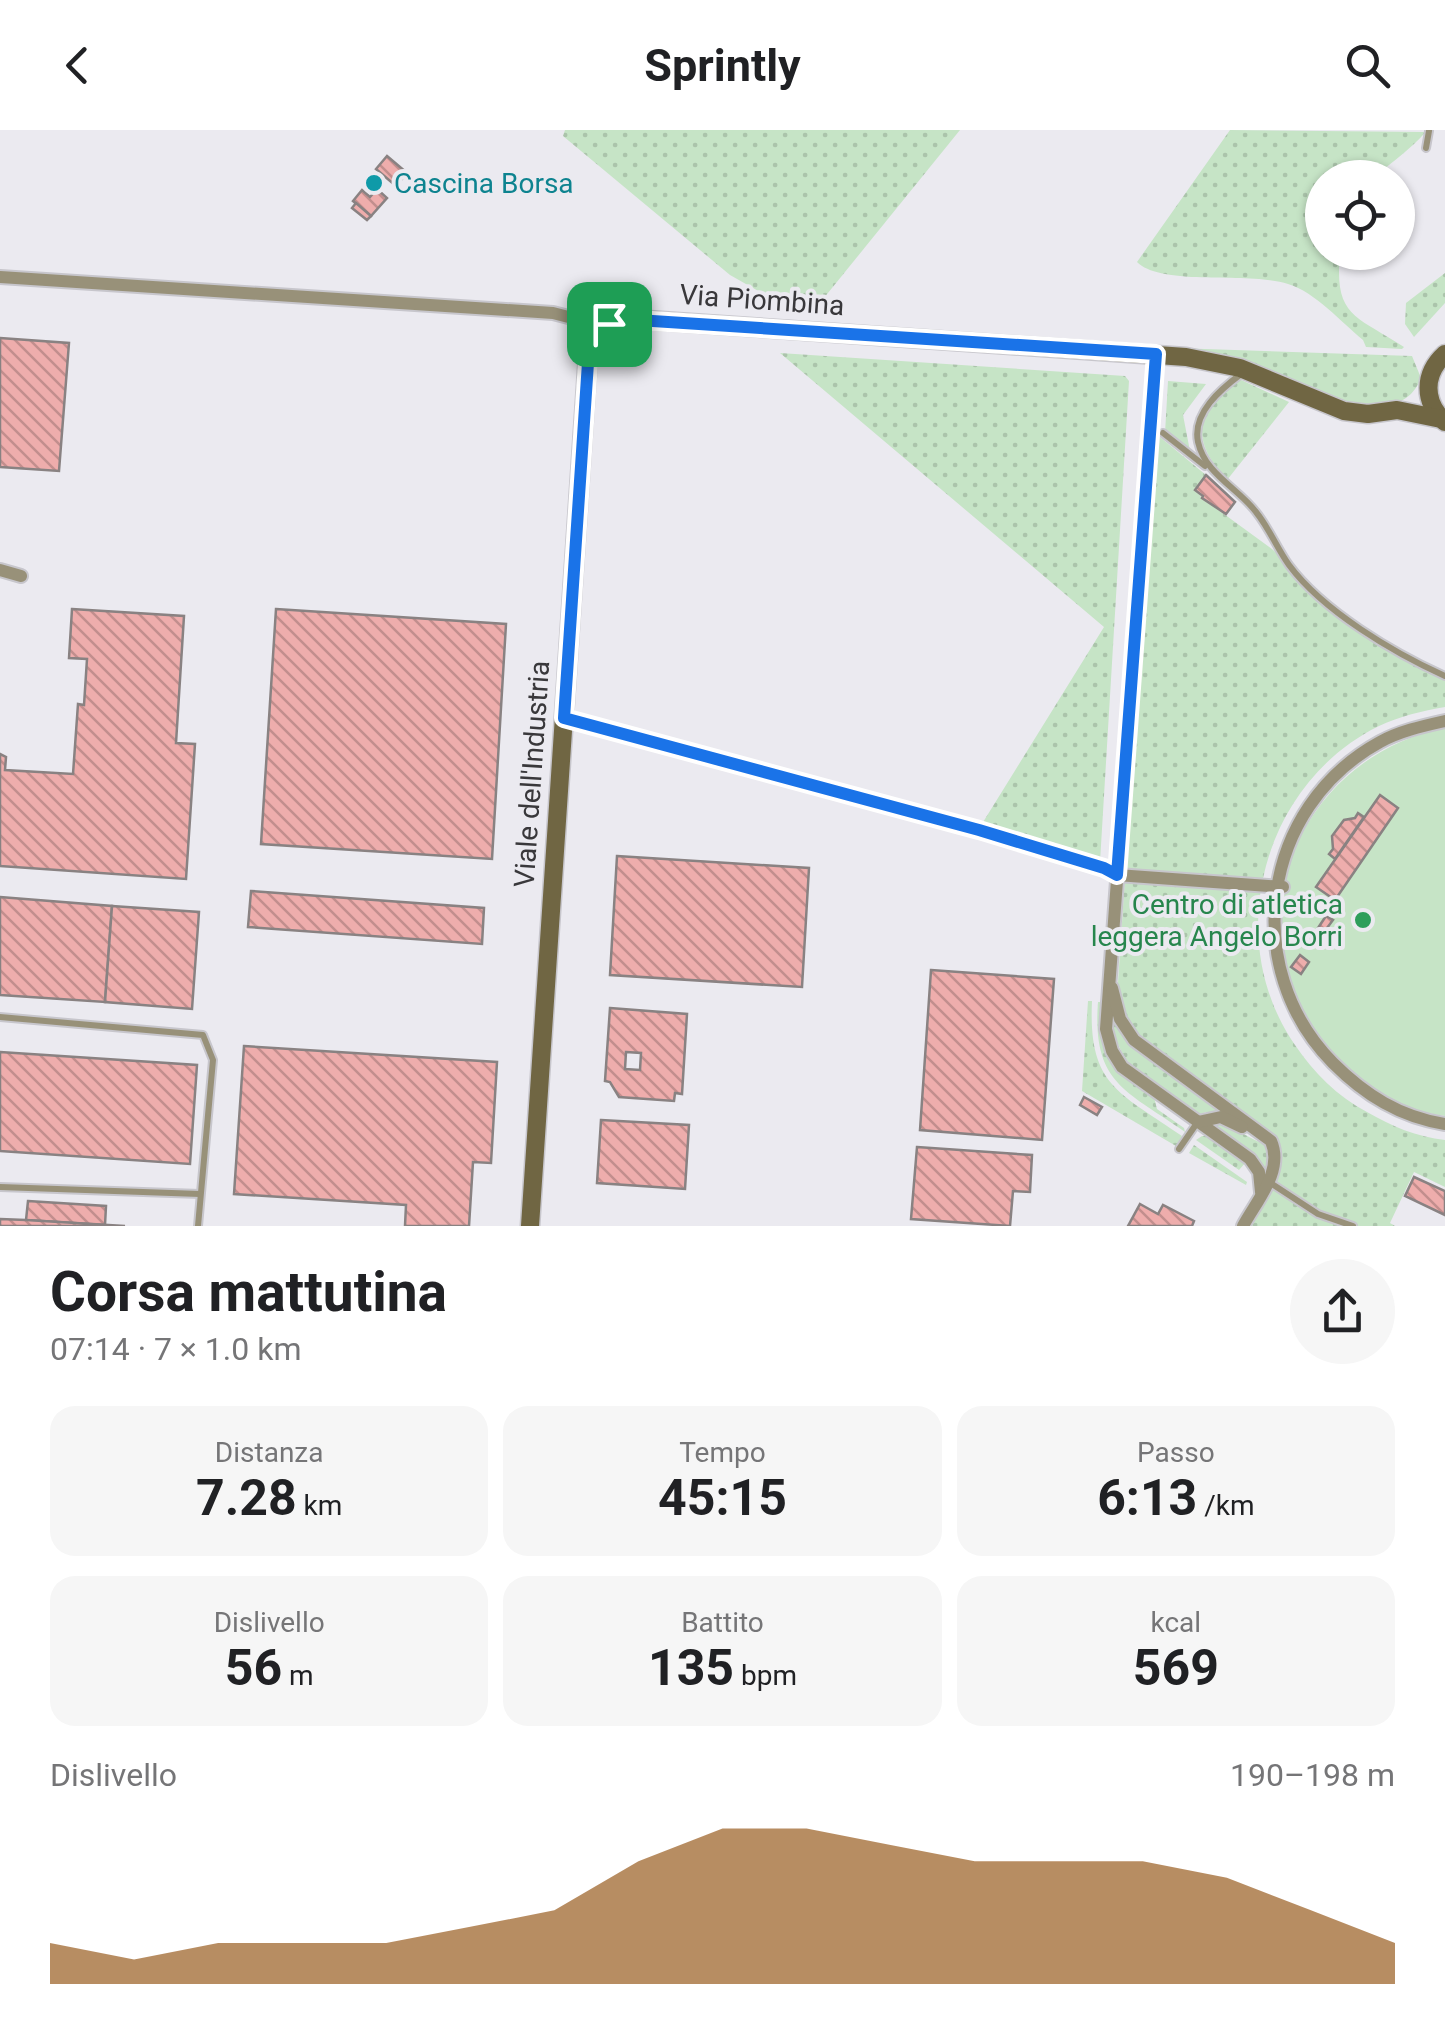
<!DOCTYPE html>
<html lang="it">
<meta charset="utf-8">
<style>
body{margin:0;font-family:Roboto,sans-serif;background:#f6f6f6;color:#202124;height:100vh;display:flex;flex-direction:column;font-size:38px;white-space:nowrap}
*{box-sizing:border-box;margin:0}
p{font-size:32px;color:#757577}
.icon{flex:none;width:55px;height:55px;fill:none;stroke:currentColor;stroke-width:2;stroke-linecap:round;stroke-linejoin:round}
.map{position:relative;height:1096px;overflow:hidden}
.side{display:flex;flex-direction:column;background:#fff;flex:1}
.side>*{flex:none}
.controls{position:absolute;left:1305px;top:30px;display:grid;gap:20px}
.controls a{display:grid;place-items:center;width:110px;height:110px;border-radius:50%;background:#fff;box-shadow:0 2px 8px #0004;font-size:50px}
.pin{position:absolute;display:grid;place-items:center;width:85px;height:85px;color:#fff;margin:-42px;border-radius:20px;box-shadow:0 5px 15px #0006}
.round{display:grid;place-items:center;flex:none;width:105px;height:105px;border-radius:52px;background:#f6f6f6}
.head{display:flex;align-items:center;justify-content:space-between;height:170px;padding:0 50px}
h1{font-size:55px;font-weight:700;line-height:75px}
.stats{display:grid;grid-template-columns:repeat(3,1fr);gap:15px;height:170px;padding:10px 50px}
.stats div{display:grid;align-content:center;border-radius:25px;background:#f6f6f6;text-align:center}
.stats b{font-size:50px;font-weight:700}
.stats small{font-size:28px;font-weight:400}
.stats p{font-size:28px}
.chart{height:280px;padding:20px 50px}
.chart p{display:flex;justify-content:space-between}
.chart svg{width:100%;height:180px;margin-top:10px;fill:#9a5d21;opacity:.7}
header{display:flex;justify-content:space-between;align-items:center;height:130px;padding:0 50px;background:#fff;font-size:45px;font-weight:700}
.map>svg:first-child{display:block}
.grass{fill:url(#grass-dots)}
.garden{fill:#c6e4c6}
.building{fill:url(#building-back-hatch);stroke:#898282;stroke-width:2.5;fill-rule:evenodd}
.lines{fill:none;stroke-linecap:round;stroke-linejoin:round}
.lane-casing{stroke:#c7c6cc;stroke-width:10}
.street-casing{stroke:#c7c6cc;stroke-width:16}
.secondary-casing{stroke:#c7c6cc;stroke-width:21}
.lane{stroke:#989179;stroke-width:6}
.street{stroke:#989179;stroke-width:12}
.secondary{stroke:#706643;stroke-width:18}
.route-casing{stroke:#fff;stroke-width:20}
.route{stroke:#1a73e8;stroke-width:12}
.culture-dot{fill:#0f9aa8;stroke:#ebeaf0;stroke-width:4}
.leisure-dot{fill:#2e9e5b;stroke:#ebeaf0;stroke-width:4}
.labels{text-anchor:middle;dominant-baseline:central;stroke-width:8;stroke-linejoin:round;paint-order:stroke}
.culture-label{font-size:28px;fill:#0d838f;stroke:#ebeaf0;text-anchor:start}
.street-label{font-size:28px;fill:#39383b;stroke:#ebeaf0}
.leisure-label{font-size:28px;fill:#27864d;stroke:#ebeaf0;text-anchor:end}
</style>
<header><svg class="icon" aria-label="back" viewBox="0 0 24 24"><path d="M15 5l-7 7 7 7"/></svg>Sprintly<svg class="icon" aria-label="search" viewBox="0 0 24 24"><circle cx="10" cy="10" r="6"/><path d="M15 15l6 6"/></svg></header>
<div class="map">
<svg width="1445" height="1096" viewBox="0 0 1445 1096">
<defs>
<pattern id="grass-dots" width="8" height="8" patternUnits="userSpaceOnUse" patternTransform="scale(2.5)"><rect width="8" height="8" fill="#c6e4c6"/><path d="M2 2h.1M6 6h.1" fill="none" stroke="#abc4ab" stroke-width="1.8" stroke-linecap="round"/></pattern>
<pattern id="building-back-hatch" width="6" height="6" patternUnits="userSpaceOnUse" patternTransform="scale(2.5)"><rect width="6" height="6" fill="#eeadac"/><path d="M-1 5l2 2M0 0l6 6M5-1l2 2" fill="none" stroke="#c28e8d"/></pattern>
</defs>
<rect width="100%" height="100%" fill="#ebeaf0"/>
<g class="grass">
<path d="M 565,0 L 960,0 L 815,179 L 783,175 L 730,145 L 563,6 Z"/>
<path d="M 1230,0 L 1425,2 C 1422,9 1380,44 1371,47 C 1358,52 1336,48 1322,48 L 1322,122 L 1340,123 C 1334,187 1355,185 1404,217 L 1402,219 L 1366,217 L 1363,210 C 1341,192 1315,162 1288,154 C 1249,141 1162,157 1137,132 Z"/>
<path d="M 1445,143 L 1445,173 L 1414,207 L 1405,194 L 1406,173 Z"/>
<path d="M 1175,218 L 1412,226 L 1421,248 C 1395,315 1280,243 1237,229 C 1217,223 1196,221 1175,218 Z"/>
<path d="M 780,223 L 1125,246 L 1129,251 L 1100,732 L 980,697 L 1104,497 Z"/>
<path d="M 1239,249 L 1289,272 L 1227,350 C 1191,313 1192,276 1239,249 Z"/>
<path d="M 1168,251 L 1206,254 L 1183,285 L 1190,321 L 1165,303 Z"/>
<path d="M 1155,303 L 1206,345 L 1195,359 L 1202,368 L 1272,419 L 1363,502 L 1445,546 L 1445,577 C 1422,581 1400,586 1379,596 C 1263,653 1221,808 1295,915 C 1314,943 1337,966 1367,982 C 1391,996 1417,1007 1445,1010 L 1445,1057 L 1414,1042 L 1390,1093 L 1395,1096 L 1250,1096 C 1265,1069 1290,1039 1275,1008 L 1146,914 C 1129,895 1117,878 1118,852 Z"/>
<path d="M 1088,871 L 1092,871 C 1088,956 1119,962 1182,1006 L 1176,1016 L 1082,961 Z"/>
<path d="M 1098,872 L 1102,872 L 1103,908 L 1154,967 L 1157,979 L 1184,998 L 1185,1002 C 1125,960 1092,953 1098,872 Z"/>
<path d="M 1111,886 L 1141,924 L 1221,980 L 1219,982 L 1206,982 L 1197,985 C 1156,957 1117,941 1111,886 Z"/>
<path d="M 1213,992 C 1233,995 1247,1008 1267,1015 L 1267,1044 L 1254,1025 L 1212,996 Z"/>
<path d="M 1202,1006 L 1208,1006 L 1246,1032 L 1239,1040 L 1196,1010 Z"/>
<path d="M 1194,1015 L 1247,1052 L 1246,1055 L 1189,1023 Z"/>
</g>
<path class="garden" d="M 1445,598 L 1445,986 C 1397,979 1359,956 1329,918 C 1316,902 1303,887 1295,868 C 1246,749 1322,622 1445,598 Z"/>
<g class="building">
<path d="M 387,26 L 407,43 L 396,56 L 376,39 Z"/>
<path d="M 377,59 L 387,68 L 371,86 L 353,71 L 362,60 L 370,67 Z"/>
<path d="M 356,73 L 371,86 L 367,90 L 352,78 Z"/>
<path d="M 0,208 L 69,213 L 59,341 L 0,337 Z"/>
<path d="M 1206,345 L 1235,372 L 1226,384 L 1202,368 L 1203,366 L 1195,360 Z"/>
<path d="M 72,479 L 184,486 L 176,613 L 195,614 L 186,749 L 0,736 L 0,624 L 6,627 L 5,640 L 73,644 L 78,574 L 84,575 L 87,529 L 69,528 Z"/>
<path d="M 276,479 L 506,494 L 492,729 L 261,714 Z"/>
<path d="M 1380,665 L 1398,678 L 1335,770 L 1316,757 Z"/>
<path d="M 1358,683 L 1364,687 L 1335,729 L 1329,724 L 1333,719 L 1332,706 L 1344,690 L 1355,688 Z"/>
<path d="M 617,726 L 809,738 L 802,857 L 610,845 Z"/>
<path d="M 251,761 L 484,778 L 482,814 L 248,797 Z"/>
<path d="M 0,767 L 112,776 L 105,872 L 0,865 Z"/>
<path d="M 112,776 L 199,782 L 192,879 L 105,872 Z"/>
<path d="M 1326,786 L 1333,790 L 1324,802 L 1318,798 Z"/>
<path d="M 1300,825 L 1309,832 L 1301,844 L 1291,837 Z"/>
<path d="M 931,840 L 1054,849 L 1042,1010 L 920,1000 Z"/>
<path d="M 610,878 L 687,884 L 682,964 L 675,963 L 674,971 L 619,967 L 610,952 L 605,951 ZM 626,922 L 641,923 L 640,940 L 625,939 Z"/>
<path d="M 244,916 L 497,932 L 491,1033 L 473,1032 L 469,1096 L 405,1096 L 406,1075 L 234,1064 Z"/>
<path d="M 0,922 L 197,935 L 190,1034 L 0,1021 Z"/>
<path d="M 1084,967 L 1102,977 L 1097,985 L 1080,975 Z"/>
<path d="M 601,990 L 689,995 L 685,1059 L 597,1053 Z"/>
<path d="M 917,1017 L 1032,1025 L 1030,1062 L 1013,1061 L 1010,1096 L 911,1089 Z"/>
<path d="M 1414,1047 L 1445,1061 L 1445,1085 L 1405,1066 Z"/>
<path d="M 28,1071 L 106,1076 L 105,1095 L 26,1090 Z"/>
<path d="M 1140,1074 L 1158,1084 L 1163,1075 L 1194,1091 L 1192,1096 L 1128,1096 Z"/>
<path d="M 0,1089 L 26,1090 L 125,1096 L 0,1096 Z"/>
</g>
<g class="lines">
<g class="lane-casing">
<g id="lane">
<path d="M 1426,18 L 1429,1"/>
<path d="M 1241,244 C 1221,259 1192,283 1198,312 C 1205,344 1238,358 1256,382 C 1269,398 1277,418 1289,435 C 1323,481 1394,523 1445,546"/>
<path d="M 1163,303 L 1205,336"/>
<path d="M 0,887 L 203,905 L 213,930 L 198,1096"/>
<path d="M 1179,1019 L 1197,993"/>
<path d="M 1269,1052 L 1318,1084 L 1353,1096"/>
<path d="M 0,1057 L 200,1064"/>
</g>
</g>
<g class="street-casing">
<g id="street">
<path d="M 0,147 L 553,183 L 580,190 L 600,200"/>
<path d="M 1156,225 L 1106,899 L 1112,921 L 1122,937 L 1250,1029 L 1259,1042 L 1261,1062"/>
<path d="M 0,440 L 21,446"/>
<path d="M 564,589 L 979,700 L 1104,738 L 1117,745 L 1283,757"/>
<path d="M 1445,591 C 1423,596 1400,601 1380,612 C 1261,677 1239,838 1333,933 C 1365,965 1400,987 1445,994"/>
<path d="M 1112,858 L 1120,889 L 1134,910 L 1271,1011 C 1284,1041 1257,1070 1243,1096"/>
<path d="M 1198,992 L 1221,987 L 1242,997"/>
</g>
</g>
<g class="secondary-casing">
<g id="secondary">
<path d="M 1445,224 C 1423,244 1423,272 1445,292"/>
<path d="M 530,1096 L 588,226 C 592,202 608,190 632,189 L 1186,227 L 1240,238 L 1344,281 L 1368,284 L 1397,280 L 1441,289"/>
</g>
</g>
<use href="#lane" class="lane"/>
<use href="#street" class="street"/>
<use href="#secondary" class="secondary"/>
</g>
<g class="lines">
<g class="route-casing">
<path id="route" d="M 622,189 L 1156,224 L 1117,745 L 1104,738 L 979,700 L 564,588 L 589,218 L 600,200 Z"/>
</g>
<use href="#route" class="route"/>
</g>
<circle class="culture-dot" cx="374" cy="53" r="10"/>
<circle class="leisure-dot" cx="1363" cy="790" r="10"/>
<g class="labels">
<g class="culture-label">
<text x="394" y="53">Cascina Borsa</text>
</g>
<g class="street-label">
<text transform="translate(762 170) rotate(4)">Via Piombina</text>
<text transform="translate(532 644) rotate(-86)">Viale dell'Industria</text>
</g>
<g class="leisure-label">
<text x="1343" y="774">Centro di atletica<tspan x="1343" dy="32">leggera Angelo Borri</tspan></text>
</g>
</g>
</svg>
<div class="controls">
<a><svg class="icon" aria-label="locate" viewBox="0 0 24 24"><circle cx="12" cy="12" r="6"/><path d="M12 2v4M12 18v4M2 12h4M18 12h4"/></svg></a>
</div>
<div class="pin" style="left:609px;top:194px;background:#1e9e55"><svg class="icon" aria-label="arrive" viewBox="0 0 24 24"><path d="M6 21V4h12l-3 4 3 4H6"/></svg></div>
</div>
<section class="side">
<div class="head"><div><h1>Corsa mattutina</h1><p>07:14 · 7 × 1.0 km</p></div><a class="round"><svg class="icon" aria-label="share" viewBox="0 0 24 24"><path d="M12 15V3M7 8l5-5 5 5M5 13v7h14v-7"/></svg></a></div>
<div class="stats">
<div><p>Distanza</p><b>7.28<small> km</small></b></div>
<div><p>Tempo</p><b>45:15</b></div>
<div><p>Passo</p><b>6:13<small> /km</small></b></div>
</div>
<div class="stats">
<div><p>Dislivello</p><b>56<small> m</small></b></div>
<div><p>Battito</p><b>135<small> bpm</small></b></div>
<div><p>kcal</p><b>569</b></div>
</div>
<div class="chart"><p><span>Dislivello</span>190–198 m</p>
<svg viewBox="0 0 160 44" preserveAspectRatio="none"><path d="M0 44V34L10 38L20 34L30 34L40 34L50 30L60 26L70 14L80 6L90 6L100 10L110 14L120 14L130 14L140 18L150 26L160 34V44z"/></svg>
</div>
</section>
